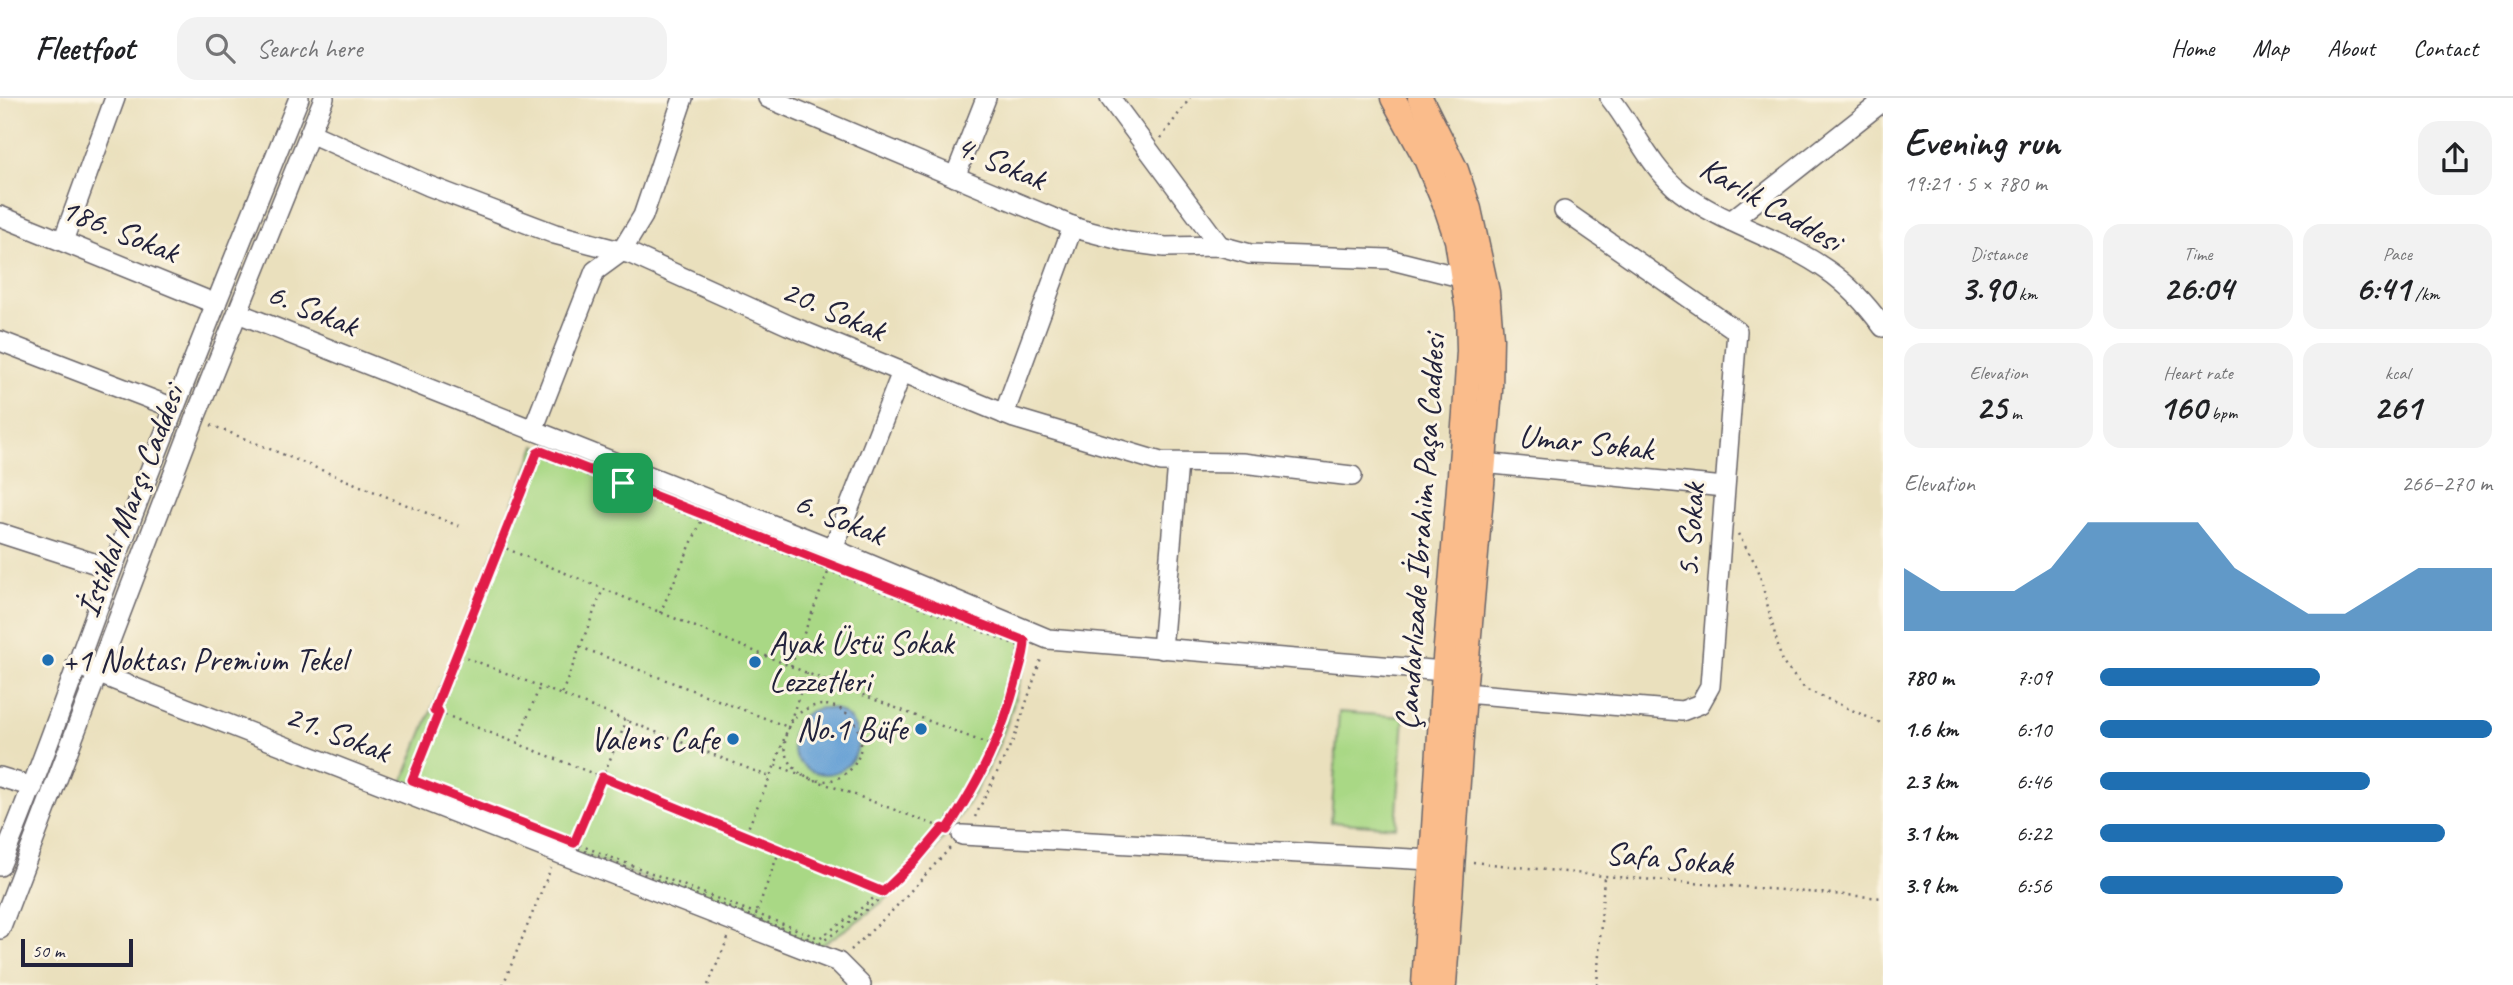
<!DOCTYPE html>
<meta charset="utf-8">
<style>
body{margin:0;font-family:Caveat,sans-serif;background:#f2f2f2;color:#202124;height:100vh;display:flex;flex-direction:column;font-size:26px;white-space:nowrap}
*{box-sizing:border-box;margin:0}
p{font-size:23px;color:#757577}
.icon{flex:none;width:38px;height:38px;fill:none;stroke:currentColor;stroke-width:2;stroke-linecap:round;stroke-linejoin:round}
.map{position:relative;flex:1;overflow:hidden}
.details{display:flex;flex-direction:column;background:#fff;width:630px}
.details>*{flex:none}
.scale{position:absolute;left:21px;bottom:18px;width:112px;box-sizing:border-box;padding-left:7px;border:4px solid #22223b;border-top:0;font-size:19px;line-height:24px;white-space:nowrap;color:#22223b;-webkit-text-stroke:5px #fcf5e5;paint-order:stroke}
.pin{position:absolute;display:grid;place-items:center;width:60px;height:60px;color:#fff;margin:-30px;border-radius:14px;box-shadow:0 4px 10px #0006}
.round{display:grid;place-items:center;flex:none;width:74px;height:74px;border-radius:21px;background:#f2f2f2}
.head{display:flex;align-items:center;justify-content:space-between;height:119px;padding:0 21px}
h1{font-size:38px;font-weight:700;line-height:52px}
.metrics{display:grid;grid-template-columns:repeat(3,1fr);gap:10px;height:119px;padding:7px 21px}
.metrics div{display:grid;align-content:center;border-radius:18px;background:#f2f2f2;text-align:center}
.metrics b{font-size:35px;font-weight:700}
.metrics small{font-size:19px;font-weight:400}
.metrics p{font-size:19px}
.chart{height:196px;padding:14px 21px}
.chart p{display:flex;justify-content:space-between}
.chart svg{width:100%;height:126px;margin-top:7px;fill:#1f6fb2;opacity:.7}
ul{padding:0 21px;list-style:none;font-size:23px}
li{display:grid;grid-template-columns:112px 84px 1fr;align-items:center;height:52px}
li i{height:18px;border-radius:9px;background:#1f6fb2}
header{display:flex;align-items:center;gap:42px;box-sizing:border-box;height:98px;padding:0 35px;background:#fff;border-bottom:2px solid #e0e0e0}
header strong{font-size:33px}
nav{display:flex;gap:38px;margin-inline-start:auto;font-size:24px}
.search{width:490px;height:63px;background:#f2f2f2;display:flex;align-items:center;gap:18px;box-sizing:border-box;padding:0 24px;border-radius:21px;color:#757577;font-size:26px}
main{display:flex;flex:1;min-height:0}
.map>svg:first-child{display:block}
.green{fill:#a9d885;stroke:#667d60;stroke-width:2}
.water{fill:#649fd4;stroke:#436088;stroke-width:2}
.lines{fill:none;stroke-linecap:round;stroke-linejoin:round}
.minor-casing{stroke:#686468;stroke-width:22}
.major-casing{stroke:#686468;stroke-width:27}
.path{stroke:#686468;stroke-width:2.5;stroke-dasharray:2 5;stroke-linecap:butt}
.minor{stroke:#fff;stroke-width:19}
.major{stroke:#fabc8b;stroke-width:24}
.route-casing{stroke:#fff;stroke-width:14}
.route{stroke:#e11d48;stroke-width:9}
.poi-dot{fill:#1f6fb2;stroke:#fcf5e5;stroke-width:2.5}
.labels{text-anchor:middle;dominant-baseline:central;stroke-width:6;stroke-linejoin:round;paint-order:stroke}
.street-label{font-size:33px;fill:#22223b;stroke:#fcf5e5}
.poi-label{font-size:33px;fill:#22223b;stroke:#fcf5e5;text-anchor:start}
</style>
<header>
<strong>Fleetfoot</strong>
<div class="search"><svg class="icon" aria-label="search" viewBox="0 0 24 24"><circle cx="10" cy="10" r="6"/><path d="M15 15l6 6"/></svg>Search here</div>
<nav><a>Home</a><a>Map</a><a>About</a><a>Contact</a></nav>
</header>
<main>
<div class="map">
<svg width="1883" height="887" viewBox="0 0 1883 887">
<rect width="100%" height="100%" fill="#fcf5e5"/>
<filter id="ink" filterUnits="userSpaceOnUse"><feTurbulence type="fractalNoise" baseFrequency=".0143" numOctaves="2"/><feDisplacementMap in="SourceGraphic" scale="14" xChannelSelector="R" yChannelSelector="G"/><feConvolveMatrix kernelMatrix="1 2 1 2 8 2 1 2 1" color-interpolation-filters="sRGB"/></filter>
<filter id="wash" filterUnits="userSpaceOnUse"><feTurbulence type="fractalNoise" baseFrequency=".00686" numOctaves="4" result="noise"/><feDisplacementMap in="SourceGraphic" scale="28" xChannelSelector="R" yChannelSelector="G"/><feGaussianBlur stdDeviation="1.57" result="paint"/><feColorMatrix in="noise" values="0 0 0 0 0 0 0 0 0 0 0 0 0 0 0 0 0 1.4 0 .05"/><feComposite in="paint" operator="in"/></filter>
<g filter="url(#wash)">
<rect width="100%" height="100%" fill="#eae0bd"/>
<g class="green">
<path d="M 536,348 L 1028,543 C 1013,639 968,725 896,792 C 873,813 846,831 819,849 L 402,686 Z"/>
<path d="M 1339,614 L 1404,619 L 1396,729 L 1331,724 Z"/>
</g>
<circle class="water" cx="825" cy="643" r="33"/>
</g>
<g filter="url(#ink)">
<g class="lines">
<g class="minor-casing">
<g id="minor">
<path d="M 768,0 L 1079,131 L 1128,144 L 1165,149 L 1220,148 L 1250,156 L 1388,161 L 1464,180"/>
<path d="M 1110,0 L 1220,148"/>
<path d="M 1610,0 C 1634,30 1650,70 1681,94 C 1725,127 1782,140 1827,172 C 1849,187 1867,207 1883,229"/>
<path d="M 310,35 L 429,88 L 555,136 L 631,156 L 788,227 L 1014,320 L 1161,364 L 1242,365 L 1352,378"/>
<path d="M 955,79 L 986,0"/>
<path d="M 0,118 L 216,206"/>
<path d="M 1731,123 L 1883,3"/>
<path d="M 63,143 L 115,0"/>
<path d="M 238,215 L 833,451 L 1048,541 L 1444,573"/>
<path d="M 0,243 L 174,310"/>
<path d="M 1004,316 L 1073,128"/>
<path d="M 533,332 L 595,173 L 621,154 L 643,118 L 683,0"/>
<path d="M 1483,365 L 1724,389"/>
<path d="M 0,435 L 112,471"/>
<path d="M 833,451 L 902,274"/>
<path d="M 1162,551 L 1178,365"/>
<path d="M 76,567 L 838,864 L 861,887"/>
<path d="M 1464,595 L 1682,613 L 1700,606 L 1710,588 L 1737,233 L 1564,113"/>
<path d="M 0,679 L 33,689"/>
<path d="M 962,737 L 1431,762"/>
<path d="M 0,768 C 46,660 82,549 124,440 C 180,292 240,146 299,0"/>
<path d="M 0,831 L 195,320 L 324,0"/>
</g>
</g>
<g class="major-casing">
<g id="major">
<path d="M 1393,0 L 1426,61 L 1446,109 L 1457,142 L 1468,213 L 1469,253 L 1465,315 L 1444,573 L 1424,887"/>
<path d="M 1420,0 L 1456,72 L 1469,111 L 1487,194 L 1491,240 L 1490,293 L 1464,595 L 1444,887"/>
</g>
</g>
<g class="path">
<path d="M 1161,40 L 1190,0"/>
<path d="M 211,327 L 461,429"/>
<path d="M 541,353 L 1025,543 C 1026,560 1017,579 1013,595 C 984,709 915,782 820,845 L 408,684 L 408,680 L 537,355 Z"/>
<path d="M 541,359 L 1019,548 C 995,676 928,770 819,840 L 412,682 Z"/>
<path d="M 1738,436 L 1758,470 L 1782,564 L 1805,591 L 1883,626"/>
<path d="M 500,448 L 807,575 L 995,649"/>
<path d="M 660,515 L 704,417"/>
<path d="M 580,549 L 788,629"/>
<path d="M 460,557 L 770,679"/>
<path d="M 791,568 L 831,467"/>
<path d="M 807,575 L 775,667 L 943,730"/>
<path d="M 562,595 L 603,491"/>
<circle cx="823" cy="645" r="38"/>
<path d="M 438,614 L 745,736 L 888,796"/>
<path d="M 517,645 L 540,588"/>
<path d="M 975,719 L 1015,638 L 1042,558"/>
<path d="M 746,735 L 775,667"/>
<path d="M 574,745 L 627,622"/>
<path d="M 1473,764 L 1604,778 L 1883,800"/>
<path d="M 757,813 L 780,751"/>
<path d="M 851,852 L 893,812 L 951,749"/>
<path d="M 503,887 L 551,770"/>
<path d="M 708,887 L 728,840"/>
<path d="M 1597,887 L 1604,779"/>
</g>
<use href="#minor" class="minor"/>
<use href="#major" class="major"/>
</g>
</g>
<g class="lines" filter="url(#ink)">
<g class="route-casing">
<path id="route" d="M 541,353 L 1025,543 C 1025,555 1020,569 1017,580 C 1001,641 981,680 947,732 L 943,730 L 916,762 L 883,794 L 602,679 L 574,745 L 412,682 L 439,614 L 434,613 L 537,355 Z"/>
</g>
<use href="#route" class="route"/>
</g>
<g class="poi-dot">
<circle cx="48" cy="562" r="7"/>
<circle cx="755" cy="564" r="7"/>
<circle cx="921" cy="631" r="7"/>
<circle cx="733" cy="641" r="7"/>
</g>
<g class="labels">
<g class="street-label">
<text transform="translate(1001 64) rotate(23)">4. Sokak</text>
<text transform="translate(1771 106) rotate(30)">Karlık Caddesi</text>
<text transform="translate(120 132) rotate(22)">186. Sokak</text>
<text transform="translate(313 211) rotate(22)">6. Sokak</text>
<text transform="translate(834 212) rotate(23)">20. Sokak</text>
<text transform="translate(1586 344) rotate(6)">Umar Sokak</text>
<text transform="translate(130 403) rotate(-69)">İstiklal Marşı Caddesi</text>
<text transform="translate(840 420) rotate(22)">6. Sokak</text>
<text transform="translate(1690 432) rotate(-86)">5. Sokak</text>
<text transform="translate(1420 434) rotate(-86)">Çandarlızade İbrahim Paşa Caddesi</text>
<text transform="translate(338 635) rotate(21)">21. Sokak</text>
<text transform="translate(1669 760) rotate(5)">Safa Sokak</text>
</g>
<g class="poi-label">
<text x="769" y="545">Ayak Üstü Sokak<tspan x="769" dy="38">Lezzetleri</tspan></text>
<text x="62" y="562">+1 Noktası Premium Tekel</text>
<text x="907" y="631" text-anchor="end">No.1 Büfe</text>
<text x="719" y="641" text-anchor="end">Valens Cafe</text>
</g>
</g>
</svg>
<div class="scale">50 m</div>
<div class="pin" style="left:623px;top:385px;background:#1e9e55"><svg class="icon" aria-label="arrive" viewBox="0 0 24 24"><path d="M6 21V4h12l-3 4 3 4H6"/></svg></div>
</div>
<section class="details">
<div class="head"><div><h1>Evening run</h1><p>19:21 · 5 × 780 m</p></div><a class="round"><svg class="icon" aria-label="share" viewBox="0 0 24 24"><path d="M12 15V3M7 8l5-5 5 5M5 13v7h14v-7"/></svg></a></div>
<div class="metrics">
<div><p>Distance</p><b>3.90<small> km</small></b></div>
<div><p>Time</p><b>26:04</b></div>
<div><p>Pace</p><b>6:41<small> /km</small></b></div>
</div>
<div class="metrics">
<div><p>Elevation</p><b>25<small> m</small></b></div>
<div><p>Heart rate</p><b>160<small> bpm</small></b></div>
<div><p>kcal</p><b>261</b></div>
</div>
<div class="chart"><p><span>Elevation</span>266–270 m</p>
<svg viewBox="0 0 160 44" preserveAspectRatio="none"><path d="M0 44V22L10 30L20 30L30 30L40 22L50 6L60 6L70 6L80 6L90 22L100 30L110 38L120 38L130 30L140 22L150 22L160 22V44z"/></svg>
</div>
<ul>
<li><b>780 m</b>7:09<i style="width:56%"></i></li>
<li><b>1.6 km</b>6:10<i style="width:100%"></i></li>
<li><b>2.3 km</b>6:46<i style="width:69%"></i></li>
<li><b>3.1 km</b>6:22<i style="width:88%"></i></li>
<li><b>3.9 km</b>6:56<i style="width:62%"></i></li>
</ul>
</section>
</main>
